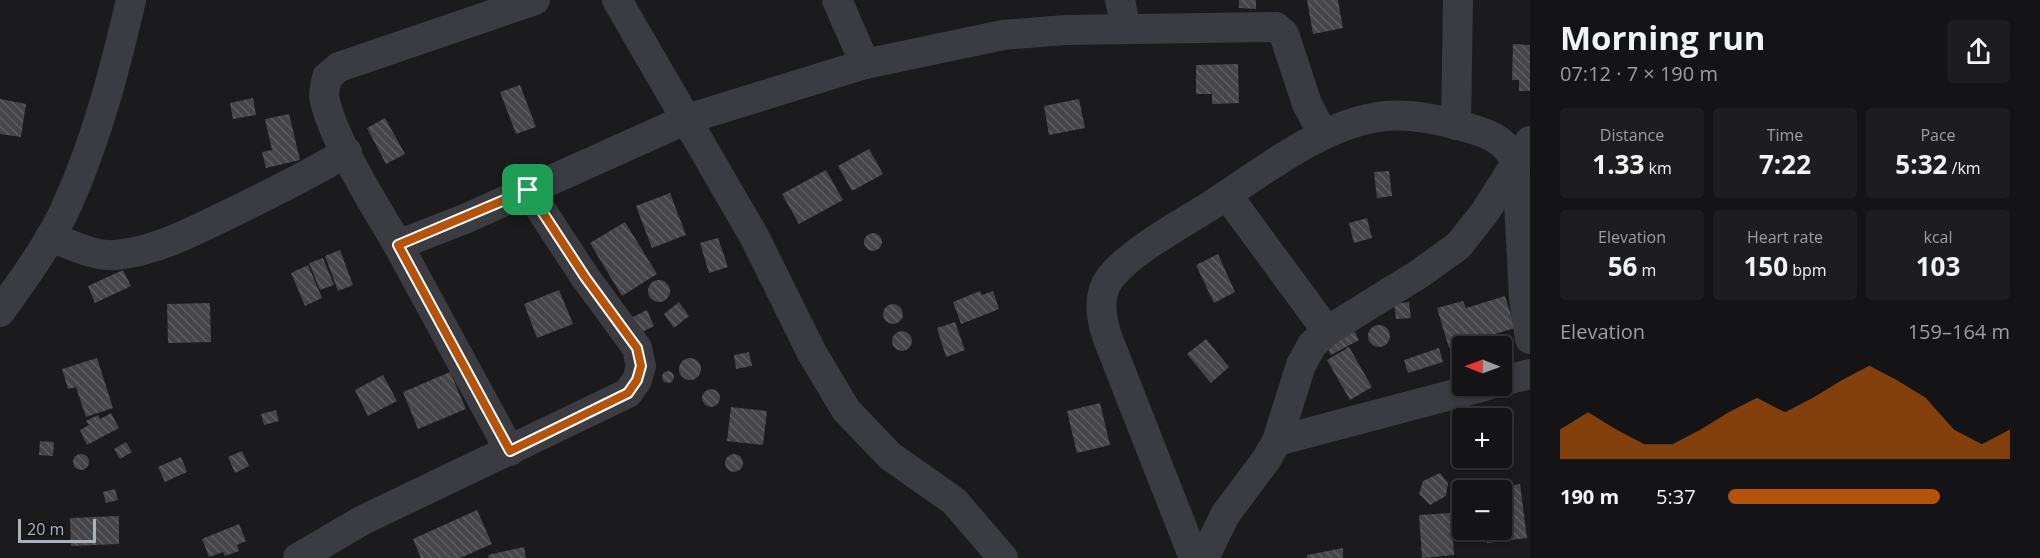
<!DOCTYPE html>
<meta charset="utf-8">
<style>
body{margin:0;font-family:"Open Sans",sans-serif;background:#1d1d1f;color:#f1f3f6;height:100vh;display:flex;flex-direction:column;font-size:22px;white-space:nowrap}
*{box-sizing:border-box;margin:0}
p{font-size:20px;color:#9d9ea1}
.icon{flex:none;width:33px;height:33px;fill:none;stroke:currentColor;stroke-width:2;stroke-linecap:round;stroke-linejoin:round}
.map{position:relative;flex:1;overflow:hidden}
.details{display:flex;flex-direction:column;background:#141416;width:510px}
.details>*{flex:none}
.needle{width:39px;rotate:271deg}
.fabs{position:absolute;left:1452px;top:336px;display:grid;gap:12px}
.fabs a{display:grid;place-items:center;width:60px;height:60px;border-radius:6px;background:#141416;box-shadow:0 3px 9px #0003,0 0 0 2px #333335;font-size:30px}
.scale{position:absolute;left:18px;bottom:15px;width:78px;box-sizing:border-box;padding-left:6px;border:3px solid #adb1bc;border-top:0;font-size:16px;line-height:21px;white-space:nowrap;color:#adb1bc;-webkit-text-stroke:4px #151518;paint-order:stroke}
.pin{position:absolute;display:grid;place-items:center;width:51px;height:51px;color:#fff;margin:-26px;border-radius:12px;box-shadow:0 3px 9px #0006}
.round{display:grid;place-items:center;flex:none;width:63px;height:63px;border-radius:6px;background:#1d1d1f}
.head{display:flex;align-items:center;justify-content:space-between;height:102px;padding:0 30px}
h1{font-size:33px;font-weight:700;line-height:45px}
.figures{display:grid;grid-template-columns:repeat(3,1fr);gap:9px;height:102px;padding:6px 30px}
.figures div{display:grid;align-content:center;border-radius:6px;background:#1d1d1f;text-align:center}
.figures b{font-size:26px;font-weight:700}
.figures small{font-size:16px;font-weight:400}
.figures p{font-size:16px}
.chart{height:168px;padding:12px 30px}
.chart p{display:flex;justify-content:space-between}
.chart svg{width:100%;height:108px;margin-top:6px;fill:#b45309;opacity:.7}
ul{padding:0 30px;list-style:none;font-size:20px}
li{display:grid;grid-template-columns:96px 72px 1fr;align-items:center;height:45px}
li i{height:15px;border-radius:8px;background:#b45309}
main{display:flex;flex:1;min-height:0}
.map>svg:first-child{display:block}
.building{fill:url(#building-back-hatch)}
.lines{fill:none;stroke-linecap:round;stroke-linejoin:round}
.minor{stroke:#3b3c42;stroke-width:30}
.route-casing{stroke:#fff;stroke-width:12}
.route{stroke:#b45309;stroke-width:8}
</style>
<main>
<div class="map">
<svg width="1530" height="558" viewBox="0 0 1530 558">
<defs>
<pattern id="building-back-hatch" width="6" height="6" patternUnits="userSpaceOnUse" patternTransform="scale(1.5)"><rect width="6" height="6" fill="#45454a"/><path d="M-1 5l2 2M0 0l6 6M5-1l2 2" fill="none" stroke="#5d5d62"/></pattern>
</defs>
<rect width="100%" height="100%" fill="#1b1a1d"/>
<g class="building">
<path d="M 1239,0 L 1256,0 L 1256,9 L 1239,8 Z"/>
<path d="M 1307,0 L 1338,0 L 1343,28 L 1313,34 Z"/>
<path d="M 1513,44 L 1530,45 L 1530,91 L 1519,91 L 1519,80 L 1512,80 Z"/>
<path d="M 1238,64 L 1239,103 L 1212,104 L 1212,94 L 1196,94 L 1196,65 Z"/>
<path d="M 520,85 L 536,127 L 516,134 L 500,92 Z"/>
<path d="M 253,98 L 256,115 L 233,119 L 230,103 Z"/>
<path d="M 0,99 L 26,104 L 21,137 L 0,134 Z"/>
<path d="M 1079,99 L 1085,128 L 1049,135 L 1044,106 Z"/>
<path d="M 289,114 L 300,160 L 266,168 L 262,152 L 272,150 L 265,119 Z"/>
<path d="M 385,118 L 405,154 L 386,164 L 367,128 Z"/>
<path d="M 869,149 L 883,174 L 852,191 L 838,166 Z"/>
<path d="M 826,170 L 843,200 L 799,224 L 782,194 Z"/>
<path d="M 1389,171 L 1392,196 L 1377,198 L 1374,172 Z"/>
<path d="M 670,193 L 686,235 L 652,248 L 636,206 Z"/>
<path d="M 1367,218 L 1372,238 L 1354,243 L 1349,223 Z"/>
<path d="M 625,222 L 657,274 L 622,296 L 590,243 Z"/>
<circle cx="873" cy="242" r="9"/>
<path d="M 718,238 L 728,267 L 709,273 L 700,243 Z"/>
<path d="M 340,250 L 353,285 L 338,291 L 325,256 Z"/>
<path d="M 1218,254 L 1235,292 L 1214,303 L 1196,265 Z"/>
<path d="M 323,258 L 334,285 L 320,290 L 309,263 Z"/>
<path d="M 308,265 L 322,298 L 305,306 L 291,273 Z"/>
<path d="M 123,270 L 131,286 L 95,303 L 88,286 Z"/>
<circle cx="659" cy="291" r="11"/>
<path d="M 559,290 L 573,324 L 537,338 L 524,304 Z"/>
<path d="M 980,291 L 982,295 L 993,291 L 999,309 L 961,324 L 953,302 Z"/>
<path d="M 1505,296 L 1515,328 L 1449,348 L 1437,308 L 1463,301 L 1466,308 Z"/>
<path d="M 679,302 L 689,316 L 674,328 L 664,314 Z"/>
<path d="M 1409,302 L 1411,318 L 1396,319 L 1394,304 Z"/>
<path d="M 210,303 L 211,342 L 168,343 L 167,304 Z"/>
<circle cx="893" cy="314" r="10"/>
<path d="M 647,310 L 654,326 L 638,334 L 631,318 Z"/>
<path d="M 955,322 L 965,350 L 946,357 L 937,328 Z"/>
<circle cx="1379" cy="336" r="11"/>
<path d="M 1352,326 L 1359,340 L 1331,355 L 1323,341 Z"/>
<circle cx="902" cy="341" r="10"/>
<path d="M 1206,339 L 1229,367 L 1211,383 L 1187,354 Z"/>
<path d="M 1349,347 L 1372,387 L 1350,400 L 1327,360 Z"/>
<path d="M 1439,348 L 1443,362 L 1408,373 L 1404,360 Z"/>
<path d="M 749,352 L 752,366 L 736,369 L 734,355 Z"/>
<path d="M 97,358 L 113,408 L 86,417 L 76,387 L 68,389 L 62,369 Z"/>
<circle cx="690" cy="369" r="11"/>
<circle cx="668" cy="377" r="6"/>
<path d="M 450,372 L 466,409 L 418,429 L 403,392 Z"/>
<path d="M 383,375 L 397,401 L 368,416 L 355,390 Z"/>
<circle cx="711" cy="398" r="9"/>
<path d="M 1100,403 L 1110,445 L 1077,453 L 1067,411 Z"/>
<path d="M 731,407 L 767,411 L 763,445 L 727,441 Z"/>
<path d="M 276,410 L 279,421 L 264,425 L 261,414 Z"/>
<path d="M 111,413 L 119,428 L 87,445 L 80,430 L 89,425 L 86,421 L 98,415 L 100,419 Z"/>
<path d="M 40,441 L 54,442 L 53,456 L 39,455 Z"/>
<path d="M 126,442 L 132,452 L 120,459 L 114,449 Z"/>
<path d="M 242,451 L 249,466 L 235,473 L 228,457 Z"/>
<circle cx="734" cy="463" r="9"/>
<circle cx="81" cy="462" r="8"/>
<path d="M 181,457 L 187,472 L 165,482 L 158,467 Z"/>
<path d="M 1440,473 L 1448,483 L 1446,496 L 1430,505 L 1419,494 L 1423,481 Z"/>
<path d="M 1520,484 L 1527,538 L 1487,543 L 1485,530 L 1502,530 L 1502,490 L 1484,489 Z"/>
<path d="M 115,489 L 118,500 L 106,503 L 103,492 Z"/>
<path d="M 477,510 L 492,544 L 460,558 L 421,558 L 413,539 Z"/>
<path d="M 1451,513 L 1454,555 L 1422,558 L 1419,515 Z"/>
<path d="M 119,516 L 119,544 L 71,546 L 70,518 Z"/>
<path d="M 239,524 L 246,541 L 237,545 L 239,551 L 225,556 L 223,552 L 209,557 L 202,539 Z"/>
<path d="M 524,547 L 526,558 L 489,558 L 488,555 Z"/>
<path d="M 1343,548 L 1343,558 L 1307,558 L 1307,555 Z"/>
</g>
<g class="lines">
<g class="minor">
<path d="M 535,0 L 339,67 L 327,77 C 326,83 324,90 324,96 C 331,137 376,207 398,245 L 467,218 L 687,119 L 865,64 L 1003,35 L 1065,30 L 1276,27 L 1284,34 L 1307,104 L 1323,134"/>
<path d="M 617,0 L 755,238 L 812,353 L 846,410 L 890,456 L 954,501 L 1003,558"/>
<path d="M 837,0 L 865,64"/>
<path d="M 1120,0 L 1126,29"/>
<path d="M 1456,125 L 1458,0"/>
<path d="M 1227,195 L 1327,331"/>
<path d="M 50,237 C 70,244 94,257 116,255 C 158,251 200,228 237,210 C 274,192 311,174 347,152"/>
<path d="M 398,245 L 510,451"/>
<path d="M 0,312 C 25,277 51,242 68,203 C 97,138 115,69 131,0"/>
<path d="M 1502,381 L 1530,374"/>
<path d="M 1277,441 L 1485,386"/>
<path d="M 298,558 L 363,520 L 628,393 L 637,380 L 641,366 L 637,348 L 585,277 L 528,190"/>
<path d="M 1194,558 L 1108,339 C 1101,320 1097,295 1110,278 C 1130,252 1181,224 1210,206 C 1261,173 1323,122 1386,116 C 1409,114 1436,119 1458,125 C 1487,133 1501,136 1517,162 L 1524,298 L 1530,339"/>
<path d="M 1204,558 L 1225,515 L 1266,460 L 1277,441 L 1301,365 L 1312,345 L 1327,331 L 1419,274 L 1458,246 L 1485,212 L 1530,141"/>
</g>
</g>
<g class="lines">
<g class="route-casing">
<path id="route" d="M 528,190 L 585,277 L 637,348 L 641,366 L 637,380 L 628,393 L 510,451 L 398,245 Z"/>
</g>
<use href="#route" class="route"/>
</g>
</svg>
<div class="fabs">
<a><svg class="needle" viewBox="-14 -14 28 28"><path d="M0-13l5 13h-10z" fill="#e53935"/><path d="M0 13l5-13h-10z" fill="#9d9ea1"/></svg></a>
<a>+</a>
<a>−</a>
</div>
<div class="scale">20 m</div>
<div class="pin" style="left:528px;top:190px;background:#1e9e55"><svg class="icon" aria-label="arrive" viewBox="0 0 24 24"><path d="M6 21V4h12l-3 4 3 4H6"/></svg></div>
</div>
<section class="details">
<div class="head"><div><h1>Morning run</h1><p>07:12 · 7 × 190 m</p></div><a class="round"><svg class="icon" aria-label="share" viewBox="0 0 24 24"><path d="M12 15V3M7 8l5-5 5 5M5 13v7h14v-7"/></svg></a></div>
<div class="figures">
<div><p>Distance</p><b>1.33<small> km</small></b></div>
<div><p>Time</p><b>7:22</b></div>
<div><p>Pace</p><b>5:32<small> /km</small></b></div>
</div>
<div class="figures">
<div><p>Elevation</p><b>56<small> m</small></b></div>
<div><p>Heart rate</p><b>150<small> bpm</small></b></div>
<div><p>kcal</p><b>103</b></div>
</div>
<div class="chart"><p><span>Elevation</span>159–164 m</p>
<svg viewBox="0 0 160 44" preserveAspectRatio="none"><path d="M0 44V32L10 25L20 32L30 38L40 38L50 32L60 25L70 19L80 25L90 19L100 12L110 6L120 12L130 19L140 32L150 38L160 32V44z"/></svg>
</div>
<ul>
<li><b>190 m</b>5:37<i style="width:75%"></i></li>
</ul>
</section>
</main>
